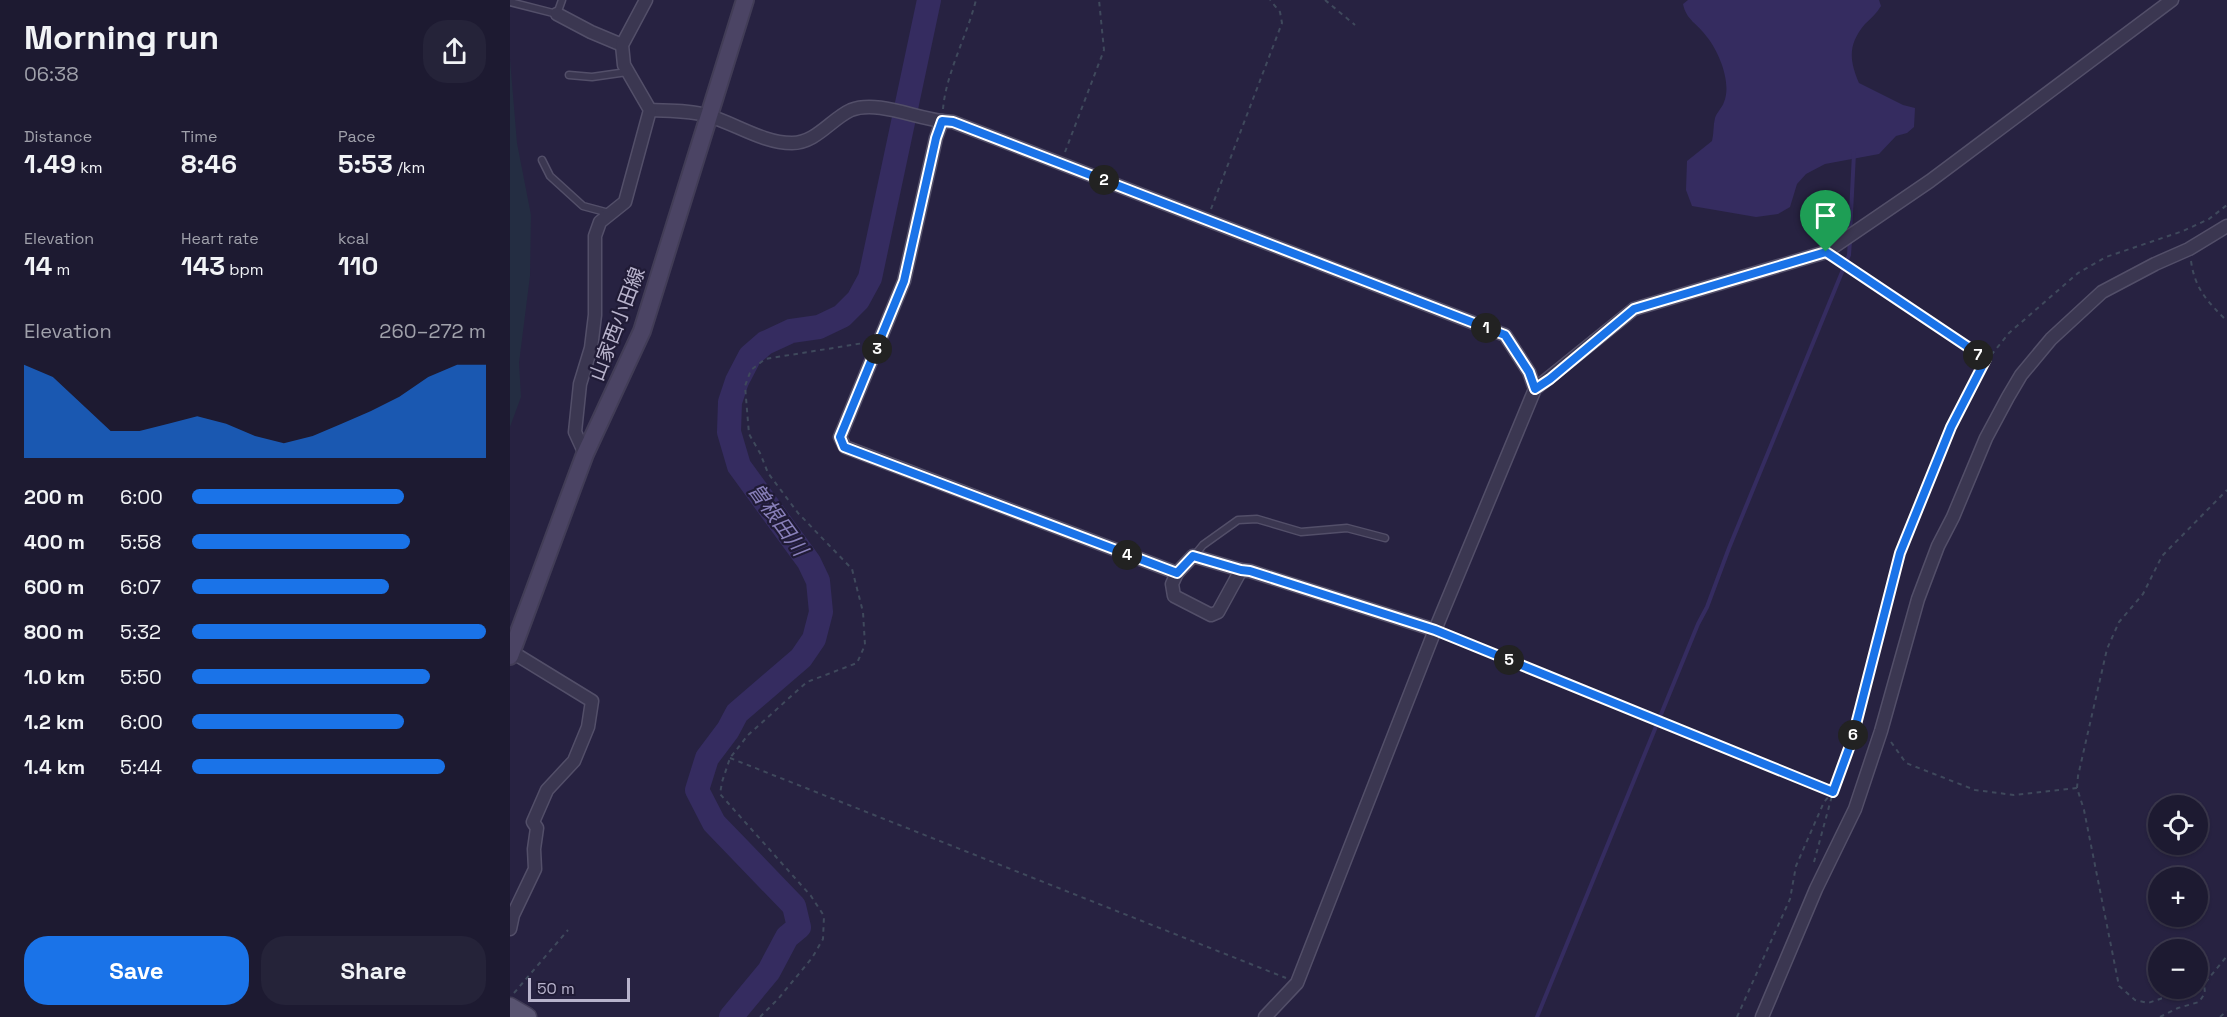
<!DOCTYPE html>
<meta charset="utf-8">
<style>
body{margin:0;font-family:"Space Grotesk","Noto Sans JP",sans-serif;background:#252339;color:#f1f3f6;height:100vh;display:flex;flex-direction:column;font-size:22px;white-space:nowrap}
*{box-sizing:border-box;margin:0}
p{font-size:20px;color:#a0a1ab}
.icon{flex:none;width:33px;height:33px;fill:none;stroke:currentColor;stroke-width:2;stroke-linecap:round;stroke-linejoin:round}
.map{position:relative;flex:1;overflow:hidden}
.panel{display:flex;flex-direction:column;background:#1d1a31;width:510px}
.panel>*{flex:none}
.buttons{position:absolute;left:1638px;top:795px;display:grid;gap:12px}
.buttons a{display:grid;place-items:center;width:60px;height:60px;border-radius:50%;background:#1d1a31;box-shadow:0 2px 4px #0004,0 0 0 2px #3b384d;font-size:30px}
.scale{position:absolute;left:18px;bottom:15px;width:102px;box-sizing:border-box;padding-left:6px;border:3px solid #b8b3cc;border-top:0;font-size:16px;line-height:21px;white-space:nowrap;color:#b8b3cc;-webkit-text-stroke:4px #201b36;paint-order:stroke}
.pin{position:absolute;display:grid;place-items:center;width:51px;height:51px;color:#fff;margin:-62px -26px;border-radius:50% 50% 50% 0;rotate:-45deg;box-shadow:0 0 6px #0007}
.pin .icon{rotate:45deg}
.km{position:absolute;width:30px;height:30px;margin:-15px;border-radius:50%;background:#222;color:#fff;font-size:16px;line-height:30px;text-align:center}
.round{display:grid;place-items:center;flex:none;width:63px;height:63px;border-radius:24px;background:#252339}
.headline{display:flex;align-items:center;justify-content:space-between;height:102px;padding:0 24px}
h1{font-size:33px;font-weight:800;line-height:45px}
.figures{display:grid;grid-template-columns:repeat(3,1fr);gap:9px;height:102px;padding:6px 24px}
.figures div{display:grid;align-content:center}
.figures b{font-size:26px;font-weight:800}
.figures small{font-size:16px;font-weight:400}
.figures p{font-size:16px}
.chart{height:168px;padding:12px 24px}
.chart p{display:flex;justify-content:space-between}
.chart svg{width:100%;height:108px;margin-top:6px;fill:#1a73e8;opacity:.7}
.button{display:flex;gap:12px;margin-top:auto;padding:12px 24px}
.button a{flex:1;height:69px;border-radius:24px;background:#1a73e8;color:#fff;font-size:24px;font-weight:800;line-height:69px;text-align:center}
.button a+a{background:#252339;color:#f1f3f6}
ul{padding:0 24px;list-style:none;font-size:20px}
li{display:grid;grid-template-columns:96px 72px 1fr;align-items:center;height:45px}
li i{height:15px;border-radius:8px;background:#1a73e8}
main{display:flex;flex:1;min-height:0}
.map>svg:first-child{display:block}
.green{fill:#242d42}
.water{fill:#352c60}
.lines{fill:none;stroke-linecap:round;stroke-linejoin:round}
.stream{stroke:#352c60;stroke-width:4}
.river{stroke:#352c60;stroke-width:24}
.service-casing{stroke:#534f69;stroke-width:9}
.minor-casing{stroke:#534f69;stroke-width:15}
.secondary-casing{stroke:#423d57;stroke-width:20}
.primary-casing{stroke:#423d57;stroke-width:21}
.path{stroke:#3f495c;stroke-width:2;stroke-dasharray:4.5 4.5;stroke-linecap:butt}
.service{stroke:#3b3751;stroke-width:6}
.minor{stroke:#3b3751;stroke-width:12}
.secondary{stroke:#4b4464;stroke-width:16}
.primary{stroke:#595471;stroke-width:18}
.route-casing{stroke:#fff;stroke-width:12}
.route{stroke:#1a73e8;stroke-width:8}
.labels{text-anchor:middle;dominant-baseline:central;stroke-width:4.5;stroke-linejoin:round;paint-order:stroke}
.street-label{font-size:20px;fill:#b8b3cc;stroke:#201b36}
.water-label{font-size:21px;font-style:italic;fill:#8980ba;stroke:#201b36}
</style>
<main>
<section class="panel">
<div class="headline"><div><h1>Morning run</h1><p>06:38</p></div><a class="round"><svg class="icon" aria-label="share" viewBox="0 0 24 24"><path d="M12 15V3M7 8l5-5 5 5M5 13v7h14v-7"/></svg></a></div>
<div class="figures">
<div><p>Distance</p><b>1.49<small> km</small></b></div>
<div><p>Time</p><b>8:46</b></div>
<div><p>Pace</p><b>5:53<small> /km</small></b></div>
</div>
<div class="figures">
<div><p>Elevation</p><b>14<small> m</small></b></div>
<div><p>Heart rate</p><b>143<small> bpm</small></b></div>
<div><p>kcal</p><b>110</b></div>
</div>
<div class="chart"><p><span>Elevation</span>260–272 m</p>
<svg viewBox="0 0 160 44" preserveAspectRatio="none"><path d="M0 44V6L10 11L20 22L30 33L40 33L50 30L60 27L70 30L80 35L90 38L100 35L110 30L120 25L130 19L140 11L150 6L160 6V44z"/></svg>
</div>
<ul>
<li><b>200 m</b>6:00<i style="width:72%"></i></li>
<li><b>400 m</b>5:58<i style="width:74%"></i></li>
<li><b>600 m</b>6:07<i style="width:67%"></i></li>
<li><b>800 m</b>5:32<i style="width:100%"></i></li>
<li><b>1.0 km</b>5:50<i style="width:81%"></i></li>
<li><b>1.2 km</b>6:00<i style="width:72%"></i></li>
<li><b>1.4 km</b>5:44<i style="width:86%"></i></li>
</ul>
<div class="button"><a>Save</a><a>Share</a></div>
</section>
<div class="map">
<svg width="1717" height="1017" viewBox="0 0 1717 1017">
<rect width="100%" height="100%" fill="#272241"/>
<path class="green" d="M 0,59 L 7,143 L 21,215 L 20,276 L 9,363 L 11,397 L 0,427 Z"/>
<path class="water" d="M 1178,0 L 1369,0 L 1371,6 C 1367,13 1361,18 1355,24 C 1338,44 1339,60 1349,83 L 1393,105 L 1405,108 L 1404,127 L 1397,133 L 1386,136 L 1369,154 L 1315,164 L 1296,174 L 1287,184 L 1280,207 L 1268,214 L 1246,217 L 1182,206 L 1176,190 L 1177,161 L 1202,141 C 1204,133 1203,126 1205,118 C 1207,112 1212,108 1214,102 C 1222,83 1209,52 1197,37 C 1188,24 1176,20 1173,4 Z"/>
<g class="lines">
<g class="stream">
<path d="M 1340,233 L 1344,153"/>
<path d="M 1027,1017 L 1188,624 L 1197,607 L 1219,548 L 1339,255 L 1340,240"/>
</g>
<path class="river" d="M 221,1017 L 259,971 L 277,937 L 289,927 L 284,906 L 204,823 L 187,790 L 197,758 L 218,730 L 227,713 L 291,658 L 304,639 L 311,612 L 308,581 L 299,562 L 229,466 L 219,432 L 220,402 L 227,381 L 240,356 L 255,343 L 281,331 L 309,327 L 332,316 L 348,300 L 360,278 L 419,0"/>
<g class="service-casing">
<g id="service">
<path d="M 0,2 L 47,14 L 52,0"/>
<path d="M 59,75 L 82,77 L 117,72"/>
<path d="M 32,160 L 40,176 L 73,206 L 99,213"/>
<path d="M 684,556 L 693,545 L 728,520 L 747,519 L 791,532 L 837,528 L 875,538"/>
</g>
</g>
<g class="minor-casing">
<g id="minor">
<path d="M 47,14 L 81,32 L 112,45"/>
<path d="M 140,110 C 159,111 180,110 199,116 C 226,124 253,143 282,143 C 306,143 321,119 341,110 C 367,100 405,118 432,121"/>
<path d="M 75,454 L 65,432 L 70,384 L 81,348 L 85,315 L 85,236 L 90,222 L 115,202 L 140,110 L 114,65 L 112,45 L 136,0"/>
<path d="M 667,573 L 683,556 L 731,570"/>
<path d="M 925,630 L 740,571 L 731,570 L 708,612 L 701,615 L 664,596 L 662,584 L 667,573 L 335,447 L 330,437 L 394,281 L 426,138 L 432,121 L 443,122 L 995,335 L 1019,372 L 1025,389"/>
<path d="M 0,929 L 3,915 L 25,869 L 24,849 L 27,828 L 23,822 L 37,790 L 64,761 L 78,727 L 82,701 L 2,652"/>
<path d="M 755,1017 L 787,983 L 925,630 L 1025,389 L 1124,309 L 1316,252 L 1420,181 L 1662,0"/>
<path d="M 1252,1017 L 1306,889 L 1345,809 L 1371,731 L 1408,599 L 1428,546 L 1443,517 L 1476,438 L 1498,397 L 1511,375 L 1541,339 L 1592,292 L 1645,264 L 1679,249 L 1717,226"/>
</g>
</g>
<g class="secondary-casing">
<path id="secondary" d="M 0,656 L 75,454 L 132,331 L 235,0"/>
</g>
<g class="primary-casing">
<path id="primary" d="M 0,1007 L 17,1017"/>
</g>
<g class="path">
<path d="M 815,0 L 845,25"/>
<path d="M 433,109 C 436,73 457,36 466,0"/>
<path d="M 555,152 L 594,50 L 589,0"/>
<path d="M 701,209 L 772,23 L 770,12 L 760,0"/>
<path d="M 1327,259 L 1476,359"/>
<path d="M 1681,261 C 1685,289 1697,301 1717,321"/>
<path d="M 936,635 L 1323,791"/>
<path d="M 1381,742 L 1396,763 L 1465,790 L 1504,795 L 1567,788 L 1574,810 L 1609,986 L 1625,1000 L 1638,1003 L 1682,988"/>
<path d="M 220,758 L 776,978"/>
<path d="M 1567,788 L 1568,776 L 1597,649 L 1609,622 L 1633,594 L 1652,556 L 1717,490"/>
<path d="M 1304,862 L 1323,792 L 1342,740 L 1384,570 L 1441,427 L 1469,370 L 1499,333 L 1568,273 L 1596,257 L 1673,231 L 1699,219 L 1717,205"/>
<path d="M 1688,987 L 1694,984 L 1717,956"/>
<path d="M 4,993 L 58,930"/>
<path d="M 250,1017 L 268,999 L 302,958 L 313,939 L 314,916 L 301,896 L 210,794 L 212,782 L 220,758 L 238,735 L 297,682 L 347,663 L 355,645 L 353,612 L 342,569 L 288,513 L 258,473 L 250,453 L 239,434 L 235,386 L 241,370 L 255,359 L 354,343"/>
<path d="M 1227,1017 L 1280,899 L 1286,866 L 1314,802 L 1321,794"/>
<path d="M 1650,1017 L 1668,1008 L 1689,1002 L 1695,993 L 1694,984"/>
<path d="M 1710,1017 L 1717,1011"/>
</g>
<use href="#service" class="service"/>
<use href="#minor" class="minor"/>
<use href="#secondary" class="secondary"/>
<use href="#primary" class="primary"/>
</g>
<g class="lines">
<g class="route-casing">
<path id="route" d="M 432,121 L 443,122 L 995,335 L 1019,372 L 1025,389 L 1040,379 L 1124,309 L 1316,252 L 1476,359 L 1441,427 L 1390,553 L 1342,740 L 1323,792 L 925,630 L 740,571 L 731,570 L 683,556 L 667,573 L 334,447 L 330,437 L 394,281 L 426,138 Z"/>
</g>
<use href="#route" class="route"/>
</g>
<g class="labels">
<g class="street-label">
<text transform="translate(107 324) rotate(-69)">山家西小田線</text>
</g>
<g class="water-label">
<text transform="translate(268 519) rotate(54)">曽根田川</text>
</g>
</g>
</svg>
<div class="buttons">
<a><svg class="icon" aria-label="locate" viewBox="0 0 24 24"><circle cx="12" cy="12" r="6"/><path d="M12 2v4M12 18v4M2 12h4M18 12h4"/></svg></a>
<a>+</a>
<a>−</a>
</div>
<div class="scale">50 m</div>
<div class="pin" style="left:1316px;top:252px;background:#1e9e55"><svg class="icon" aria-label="arrive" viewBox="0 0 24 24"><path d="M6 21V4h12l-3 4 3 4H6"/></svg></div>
<b class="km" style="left:976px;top:328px">1</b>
<b class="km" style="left:594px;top:180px">2</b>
<b class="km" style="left:367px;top:349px">3</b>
<b class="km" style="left:617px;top:555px">4</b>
<b class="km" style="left:999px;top:660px">5</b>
<b class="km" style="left:1343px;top:735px">6</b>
<b class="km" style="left:1468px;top:355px">7</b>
</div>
</main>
